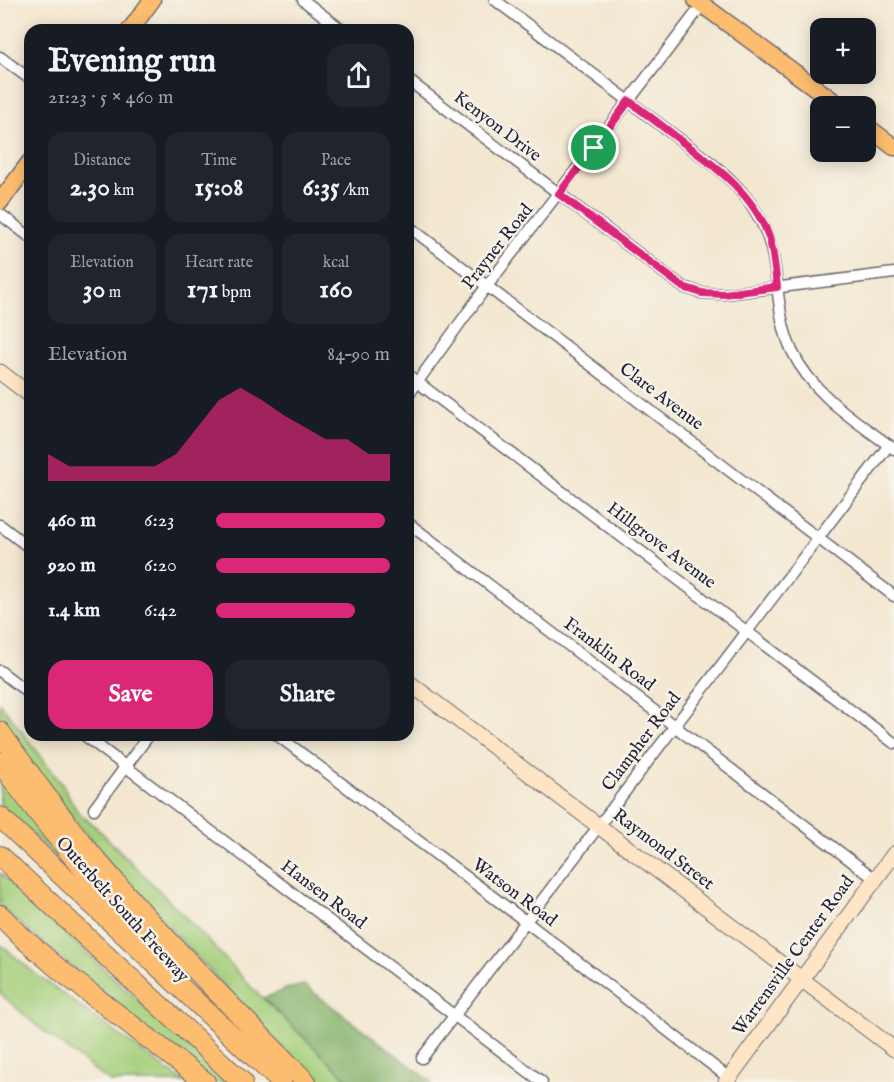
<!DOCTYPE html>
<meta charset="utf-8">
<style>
body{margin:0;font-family:"IM FELL English",serif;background:#20242c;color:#f1f3f6;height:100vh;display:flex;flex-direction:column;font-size:22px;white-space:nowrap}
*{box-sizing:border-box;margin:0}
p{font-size:20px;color:#9ea1a6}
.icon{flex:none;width:33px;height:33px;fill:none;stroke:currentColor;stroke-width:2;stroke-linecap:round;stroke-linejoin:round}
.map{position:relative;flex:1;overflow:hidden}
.sheet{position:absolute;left:24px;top:24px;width:390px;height:717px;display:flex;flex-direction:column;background:#171b24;border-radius:18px;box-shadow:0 3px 15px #0003}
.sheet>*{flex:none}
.controls{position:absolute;left:810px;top:18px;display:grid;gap:12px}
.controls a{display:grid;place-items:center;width:66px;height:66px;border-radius:12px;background:#171b24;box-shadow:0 3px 15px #0003;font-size:30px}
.pin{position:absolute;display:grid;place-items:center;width:51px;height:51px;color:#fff;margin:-26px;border:3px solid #fff;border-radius:50%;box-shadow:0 2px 6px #0007}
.round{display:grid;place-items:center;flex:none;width:63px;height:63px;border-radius:18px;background:#20242c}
.head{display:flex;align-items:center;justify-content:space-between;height:102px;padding:0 24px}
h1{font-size:33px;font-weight:700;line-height:45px}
.figures{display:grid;grid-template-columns:repeat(3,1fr);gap:9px;height:102px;padding:6px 24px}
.figures div{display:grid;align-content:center;border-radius:15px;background:#20242c;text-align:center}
.figures b{font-size:26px;font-weight:700}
.figures small{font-size:16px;font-weight:400}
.figures p{font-size:16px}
.chart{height:168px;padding:12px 24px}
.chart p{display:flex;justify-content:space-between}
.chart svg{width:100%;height:108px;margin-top:6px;fill:#db2777;opacity:.7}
.primary-button{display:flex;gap:12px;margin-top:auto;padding:12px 24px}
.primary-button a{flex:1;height:69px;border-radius:18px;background:#db2777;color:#fff;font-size:24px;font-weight:700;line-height:69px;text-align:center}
.primary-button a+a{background:#20242c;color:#f1f3f6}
ul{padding:0 24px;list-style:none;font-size:20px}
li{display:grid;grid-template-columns:96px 72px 1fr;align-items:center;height:45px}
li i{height:15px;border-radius:8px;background:#db2777}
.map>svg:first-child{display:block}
.green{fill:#a5cf7b;stroke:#64785b;stroke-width:1.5}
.forest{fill:#84b26b;stroke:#536a53;stroke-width:1.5}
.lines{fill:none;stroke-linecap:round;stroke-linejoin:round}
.street-casing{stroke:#6b676f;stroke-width:13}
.secondary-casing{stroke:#6b676f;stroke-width:17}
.primary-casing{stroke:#6b676f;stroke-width:19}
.highway-casing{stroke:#6b676f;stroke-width:22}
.street{stroke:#fff;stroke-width:10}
.secondary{stroke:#fee5c5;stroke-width:15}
.primary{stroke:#fcbd6f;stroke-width:16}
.highway{stroke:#fcbd6f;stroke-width:20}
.route-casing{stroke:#fff;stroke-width:12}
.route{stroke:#db2777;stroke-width:8}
.labels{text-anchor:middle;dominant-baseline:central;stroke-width:5;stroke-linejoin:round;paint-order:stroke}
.street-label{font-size:18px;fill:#22223b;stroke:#f7f3e8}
</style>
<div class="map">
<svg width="894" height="1082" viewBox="0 0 894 1082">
<rect width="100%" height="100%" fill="#f7f3e8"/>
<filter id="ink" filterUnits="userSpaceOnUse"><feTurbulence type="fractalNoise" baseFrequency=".0167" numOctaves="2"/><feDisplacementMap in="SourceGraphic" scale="12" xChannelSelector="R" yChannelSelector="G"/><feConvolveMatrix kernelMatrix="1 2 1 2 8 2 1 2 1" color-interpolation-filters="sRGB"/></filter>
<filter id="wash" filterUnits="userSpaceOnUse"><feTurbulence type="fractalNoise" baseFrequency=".008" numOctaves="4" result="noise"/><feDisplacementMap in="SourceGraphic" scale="24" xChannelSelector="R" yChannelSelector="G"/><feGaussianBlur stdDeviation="1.35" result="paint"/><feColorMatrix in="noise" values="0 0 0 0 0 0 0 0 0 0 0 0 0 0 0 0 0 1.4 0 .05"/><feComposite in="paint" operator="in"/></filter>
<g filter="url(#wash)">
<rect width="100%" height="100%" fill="#f3e7d0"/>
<g class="green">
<path d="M 0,703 L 64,787 L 77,811 L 97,828 L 200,932 L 252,988 L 350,1082 L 315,1082 L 110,865 L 16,744 L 0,720 Z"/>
<path d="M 0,774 L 84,884 L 0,804 Z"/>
<path d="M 0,873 L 227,1082 L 214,1082 L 129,1015 L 0,907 Z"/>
<path d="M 0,944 L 38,976 L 184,1082 L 110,1082 L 36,1025 L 0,993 Z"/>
</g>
<path class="forest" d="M 304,985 L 432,1082 L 350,1082 L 263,998 L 272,995 L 286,989 Z"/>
</g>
<g filter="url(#ink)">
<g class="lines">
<g class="street-casing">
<g id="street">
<path d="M 303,0 L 342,30"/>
<path d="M 495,0 L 711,163 C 742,187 766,217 773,257 C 779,289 778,321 792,351 C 813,395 856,421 894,449"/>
<path d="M 0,57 L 30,79"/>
<path d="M 408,80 L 683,287 L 702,293 L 724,294 L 894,273"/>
<path d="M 0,214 L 30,237"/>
<path d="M 408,226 L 894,596"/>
<path d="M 408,375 L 894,743"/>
<path d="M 408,395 L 481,294 L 702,5"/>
<path d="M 408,523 L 875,879"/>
<path d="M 0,525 L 30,548"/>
<path d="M 0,671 L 30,694"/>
<path d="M 84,735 L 542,1082"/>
<path d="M 277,735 L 525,921 L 729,1078"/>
<path d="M 94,809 L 149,735"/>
<path d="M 422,1058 L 889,445"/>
</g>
</g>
<g class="secondary-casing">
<g id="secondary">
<path d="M 0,372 L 30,395"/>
<path d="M 408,682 L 894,1049"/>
<path d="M 726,1082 L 894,854"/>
</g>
</g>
<g class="primary-casing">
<g id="primary">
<path d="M 696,0 L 840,106"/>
<path d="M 130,30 L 152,0"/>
<path d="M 866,126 L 894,147"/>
<path d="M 0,202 L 30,162"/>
</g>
</g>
<g class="highway-casing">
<g id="highway">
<path d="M 0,732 C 28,772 56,811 87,849 C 155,931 231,1006 306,1082"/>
<path d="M 0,762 C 46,826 97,887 152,944"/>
<path d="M 0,817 L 281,1082"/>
<path d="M 0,856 L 115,964 L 242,1082"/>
<path d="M 0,915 L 23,938 L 60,970 L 205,1082"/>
</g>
</g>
<use href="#street" class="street"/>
<use href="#secondary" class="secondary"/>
<use href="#primary" class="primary"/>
<use href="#highway" class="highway"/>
</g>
</g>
<g class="lines" filter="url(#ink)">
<g class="route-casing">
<path id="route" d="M 629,101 C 648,115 666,129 684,143 C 719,169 754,195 769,237 C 774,253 775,270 777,287 L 724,294 L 702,293 L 683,287 L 559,194 Z"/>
</g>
<use href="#route" class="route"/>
</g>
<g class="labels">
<g class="street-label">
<text transform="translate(497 127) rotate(37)">Kenyon Drive</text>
<text transform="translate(498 247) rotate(-52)">Prayner Road</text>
<text transform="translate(661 397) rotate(37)">Clare Avenue</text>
<text transform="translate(661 546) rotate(37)">Hillgrove Avenue</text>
<text transform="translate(609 655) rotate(37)">Franklin Road</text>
<text transform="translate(642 742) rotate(-53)">Clampher Road</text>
<text transform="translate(663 850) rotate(37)">Raymond Street</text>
<text transform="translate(514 893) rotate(37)">Watson Road</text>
<text transform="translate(323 895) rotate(37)">Hansen Road</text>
<text transform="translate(122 910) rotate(48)">Outerbelt South Freeway</text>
<text transform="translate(794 956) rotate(-54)">Warrensville Center Road</text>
</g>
</g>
</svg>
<div class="controls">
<a>+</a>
<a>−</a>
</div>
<div class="pin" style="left:594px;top:148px;background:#1e9e55"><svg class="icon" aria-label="arrive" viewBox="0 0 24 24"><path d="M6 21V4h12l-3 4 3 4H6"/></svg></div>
<section class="sheet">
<div class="head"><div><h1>Evening run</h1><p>21:23 · 5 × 460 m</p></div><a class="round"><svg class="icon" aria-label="share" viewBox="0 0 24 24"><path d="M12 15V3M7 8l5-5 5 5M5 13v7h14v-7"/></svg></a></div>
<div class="figures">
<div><p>Distance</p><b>2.30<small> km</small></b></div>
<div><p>Time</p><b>15:08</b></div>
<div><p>Pace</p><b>6:35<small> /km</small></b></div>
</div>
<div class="figures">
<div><p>Elevation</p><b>30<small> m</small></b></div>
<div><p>Heart rate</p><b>171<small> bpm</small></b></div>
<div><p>kcal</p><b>160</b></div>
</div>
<div class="chart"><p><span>Elevation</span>84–90 m</p>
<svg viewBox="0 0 160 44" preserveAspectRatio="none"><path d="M0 44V33L10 38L20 38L30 38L40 38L50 38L60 33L70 22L80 11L90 6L100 11L110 17L120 22L130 27L140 27L150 33L160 33V44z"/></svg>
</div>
<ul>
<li><b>460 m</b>6:23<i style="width:97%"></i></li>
<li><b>920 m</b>6:20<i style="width:100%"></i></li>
<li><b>1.4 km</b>6:42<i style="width:80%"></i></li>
</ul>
<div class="primary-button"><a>Save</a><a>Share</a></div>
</section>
</div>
